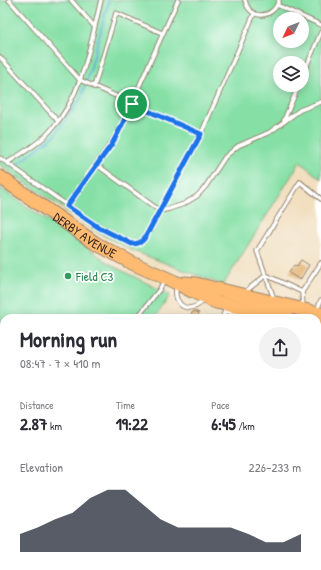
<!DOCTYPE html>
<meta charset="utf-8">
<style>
body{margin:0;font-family:"Patrick Hand",sans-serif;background:#f2f2f3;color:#2b2b33;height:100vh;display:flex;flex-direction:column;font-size:15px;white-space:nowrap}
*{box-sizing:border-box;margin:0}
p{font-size:13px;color:#7c7c81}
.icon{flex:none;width:22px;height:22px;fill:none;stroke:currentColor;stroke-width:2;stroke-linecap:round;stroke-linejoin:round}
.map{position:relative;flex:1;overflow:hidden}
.panel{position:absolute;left:0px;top:314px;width:321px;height:256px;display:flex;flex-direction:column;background:#fff;border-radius:12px 12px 0 0;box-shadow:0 2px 10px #0003}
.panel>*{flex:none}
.needle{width:26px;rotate:227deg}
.controls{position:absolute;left:273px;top:12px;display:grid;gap:8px}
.controls a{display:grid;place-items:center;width:36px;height:36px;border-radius:50%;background:#fff;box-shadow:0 2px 10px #0003;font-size:20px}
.pin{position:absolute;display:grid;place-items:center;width:34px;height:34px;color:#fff;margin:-17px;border:2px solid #fff;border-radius:50%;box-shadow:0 1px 4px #0007}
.round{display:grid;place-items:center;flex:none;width:42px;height:42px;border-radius:21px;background:#f2f2f3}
.headline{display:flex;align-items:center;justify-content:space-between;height:68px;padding:0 20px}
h1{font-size:22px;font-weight:700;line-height:30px}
.metrics{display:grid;grid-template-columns:repeat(3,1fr);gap:6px;height:68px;padding:4px 20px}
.metrics div{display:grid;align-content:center}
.metrics b{font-size:17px;font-weight:700}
.metrics small{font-size:11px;font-weight:400}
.metrics p{font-size:11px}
.chart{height:112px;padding:8px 20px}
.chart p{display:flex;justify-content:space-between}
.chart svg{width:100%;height:72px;margin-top:4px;fill:#111827;opacity:.7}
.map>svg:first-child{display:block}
.green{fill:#86e0a6;stroke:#608562;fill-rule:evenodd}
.forest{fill:#6cbe8b;stroke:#547454}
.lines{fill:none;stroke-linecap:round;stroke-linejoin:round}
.stream{stroke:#55aad1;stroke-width:2}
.building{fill:#e2af6b}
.lane-casing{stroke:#96846f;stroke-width:5.5}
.street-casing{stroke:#96846f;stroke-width:9}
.secondary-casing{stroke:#96846f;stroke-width:12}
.highway-casing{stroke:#96846f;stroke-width:15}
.lane{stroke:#fff;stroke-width:3.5}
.street{stroke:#fff;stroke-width:7}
.secondary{stroke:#ffe4c6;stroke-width:10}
.highway{stroke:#febb71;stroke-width:13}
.route-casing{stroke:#fff;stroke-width:8}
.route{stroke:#1a73e8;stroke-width:5}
.leisure-dot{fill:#2e9e5b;stroke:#fff;stroke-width:1.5}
.labels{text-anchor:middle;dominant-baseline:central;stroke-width:3.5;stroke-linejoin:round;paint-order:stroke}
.street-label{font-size:13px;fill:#3b2a1e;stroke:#fff}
.leisure-label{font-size:13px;fill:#27864d;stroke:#fff;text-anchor:start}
</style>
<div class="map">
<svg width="321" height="570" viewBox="0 0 321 570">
<rect width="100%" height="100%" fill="#fff"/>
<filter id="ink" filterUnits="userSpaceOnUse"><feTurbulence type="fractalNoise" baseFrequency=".025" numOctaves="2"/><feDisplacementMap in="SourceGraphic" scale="8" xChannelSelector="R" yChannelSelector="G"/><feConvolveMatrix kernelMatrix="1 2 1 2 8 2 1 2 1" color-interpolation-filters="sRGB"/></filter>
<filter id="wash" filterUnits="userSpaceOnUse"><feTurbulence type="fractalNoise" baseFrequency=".012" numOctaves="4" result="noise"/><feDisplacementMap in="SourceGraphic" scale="16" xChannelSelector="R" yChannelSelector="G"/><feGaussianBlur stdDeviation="0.9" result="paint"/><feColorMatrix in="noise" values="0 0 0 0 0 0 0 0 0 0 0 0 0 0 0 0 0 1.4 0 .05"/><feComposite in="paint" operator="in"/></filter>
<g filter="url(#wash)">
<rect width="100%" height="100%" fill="#f1dfc0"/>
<g class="green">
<path d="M 0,0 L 321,0 L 321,179 L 300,162 L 223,285 L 136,252 L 99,233 L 0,165 ZM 280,19 L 302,19 L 302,41 L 280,41 ZM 280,63 L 302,63 L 302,85 L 280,85 Z"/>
<path d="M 0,188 L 115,267 L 170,295 L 155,318 L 4,318 L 4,497 L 0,500 Z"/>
</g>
<path class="forest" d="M 321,530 L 321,566 L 319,567 L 320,570 L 293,570 L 291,566 L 317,566 L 317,534 Z"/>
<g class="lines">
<g class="stream">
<path d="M 18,164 L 55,135 L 81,98 L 90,71 L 109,0"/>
<path d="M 317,360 L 321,349"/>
</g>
</g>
<g id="blocks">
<g class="building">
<path d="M 301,260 L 309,265 L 300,280 L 289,273 L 294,265 L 297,266 Z"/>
<path d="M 194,311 L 199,313 L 197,318 L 190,318 L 192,313 Z"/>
</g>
</g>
</g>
<g filter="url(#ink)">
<use href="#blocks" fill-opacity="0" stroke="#96846f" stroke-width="1"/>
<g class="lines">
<g class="lane-casing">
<g id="lane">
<path d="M 9,0 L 80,80 L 201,134"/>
<path d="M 71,0 L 94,26"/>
<path d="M 245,0 C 249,20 273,20 279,0"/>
<path d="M 277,5 L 321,25"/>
<path d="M 0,57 L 58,121"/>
<path d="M 302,77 L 321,32"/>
<path d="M 94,87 L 116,13 L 162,33"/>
<path d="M 284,120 L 299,85"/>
<path d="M 0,158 L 98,227 L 133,244 C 139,244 142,241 146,236 L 201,134 L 254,14"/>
<path d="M 7,163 C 22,153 39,144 51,130 C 83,95 90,45 101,0"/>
<path d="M 97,165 L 160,211 L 169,209 L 184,204 L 197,196 L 206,186 L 225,157 L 238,146 L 270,132 L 300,110 L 321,102"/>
<path d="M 67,207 L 119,131 L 178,0"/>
<path d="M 176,286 C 176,290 175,296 177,299 C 183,313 197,308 204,300"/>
<path d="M 245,292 L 266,275 L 302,292"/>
<path d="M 274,299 L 257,251 L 300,182 L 321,199"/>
<path d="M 303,307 L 302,292 L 321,263"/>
<path d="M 317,310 L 321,300"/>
<path d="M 225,311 L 240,315 L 243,311"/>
<path d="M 137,318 L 159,290 L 164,281"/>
<path d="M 222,318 L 225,311"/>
<path d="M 0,512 L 4,510"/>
<path d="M 0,518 L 4,524"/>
<path d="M 0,553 L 4,559"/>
<path d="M 9,566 L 12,570"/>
<path d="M 24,566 L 27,570"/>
</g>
</g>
<g class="street-casing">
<path id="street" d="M 286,566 L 289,570"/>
</g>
<g class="secondary-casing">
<g id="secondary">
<path d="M 317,519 L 321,515"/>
<path d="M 266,570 L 270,566"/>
</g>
</g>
<g class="highway-casing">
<g id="highway">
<path id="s1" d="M 0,177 L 95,243 L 132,263 L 175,282 L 194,292 L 216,302 L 287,318"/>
<path d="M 185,283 L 196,284 L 321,314"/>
<path d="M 317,324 L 321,325"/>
</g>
</g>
<use href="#lane" class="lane"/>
<use href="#street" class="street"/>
<use href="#secondary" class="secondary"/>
<use href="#highway" class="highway"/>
</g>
</g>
<g class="lines" filter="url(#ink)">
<g class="route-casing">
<path id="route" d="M 132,104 L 201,134 L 146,236 C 142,242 139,244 132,244 L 98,227 L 67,206 L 112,144 L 119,131 Z"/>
</g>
<use href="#route" class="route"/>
</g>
<circle class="leisure-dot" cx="68" cy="276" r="4"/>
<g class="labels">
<g class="street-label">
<text stroke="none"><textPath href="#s1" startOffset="103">DERBY AVENUE</textPath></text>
</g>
<g class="leisure-label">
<text x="76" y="276">Field C3</text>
</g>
</g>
</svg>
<div class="controls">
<a><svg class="needle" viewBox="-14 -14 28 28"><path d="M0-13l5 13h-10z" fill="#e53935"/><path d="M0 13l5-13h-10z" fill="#7c7c81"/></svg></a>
<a><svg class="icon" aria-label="layers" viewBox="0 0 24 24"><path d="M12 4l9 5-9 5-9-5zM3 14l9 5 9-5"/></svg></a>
</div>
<div class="pin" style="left:132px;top:104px;background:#1e9e55"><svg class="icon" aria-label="arrive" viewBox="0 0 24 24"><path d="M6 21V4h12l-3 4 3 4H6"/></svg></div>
<section class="panel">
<div class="headline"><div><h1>Morning run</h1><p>08:47 · 7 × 410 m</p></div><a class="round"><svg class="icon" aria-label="share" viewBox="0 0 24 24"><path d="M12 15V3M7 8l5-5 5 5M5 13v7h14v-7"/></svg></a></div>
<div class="metrics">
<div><p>Distance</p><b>2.87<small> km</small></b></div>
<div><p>Time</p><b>19:22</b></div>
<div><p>Pace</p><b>6:45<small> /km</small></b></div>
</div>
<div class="chart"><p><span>Elevation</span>226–233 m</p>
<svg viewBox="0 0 160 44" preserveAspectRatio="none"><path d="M0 44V33L10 29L20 24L30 20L40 11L50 6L60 6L70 15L80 24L90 29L100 29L110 29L120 29L130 33L140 38L150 38L160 33V44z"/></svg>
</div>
</section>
</div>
